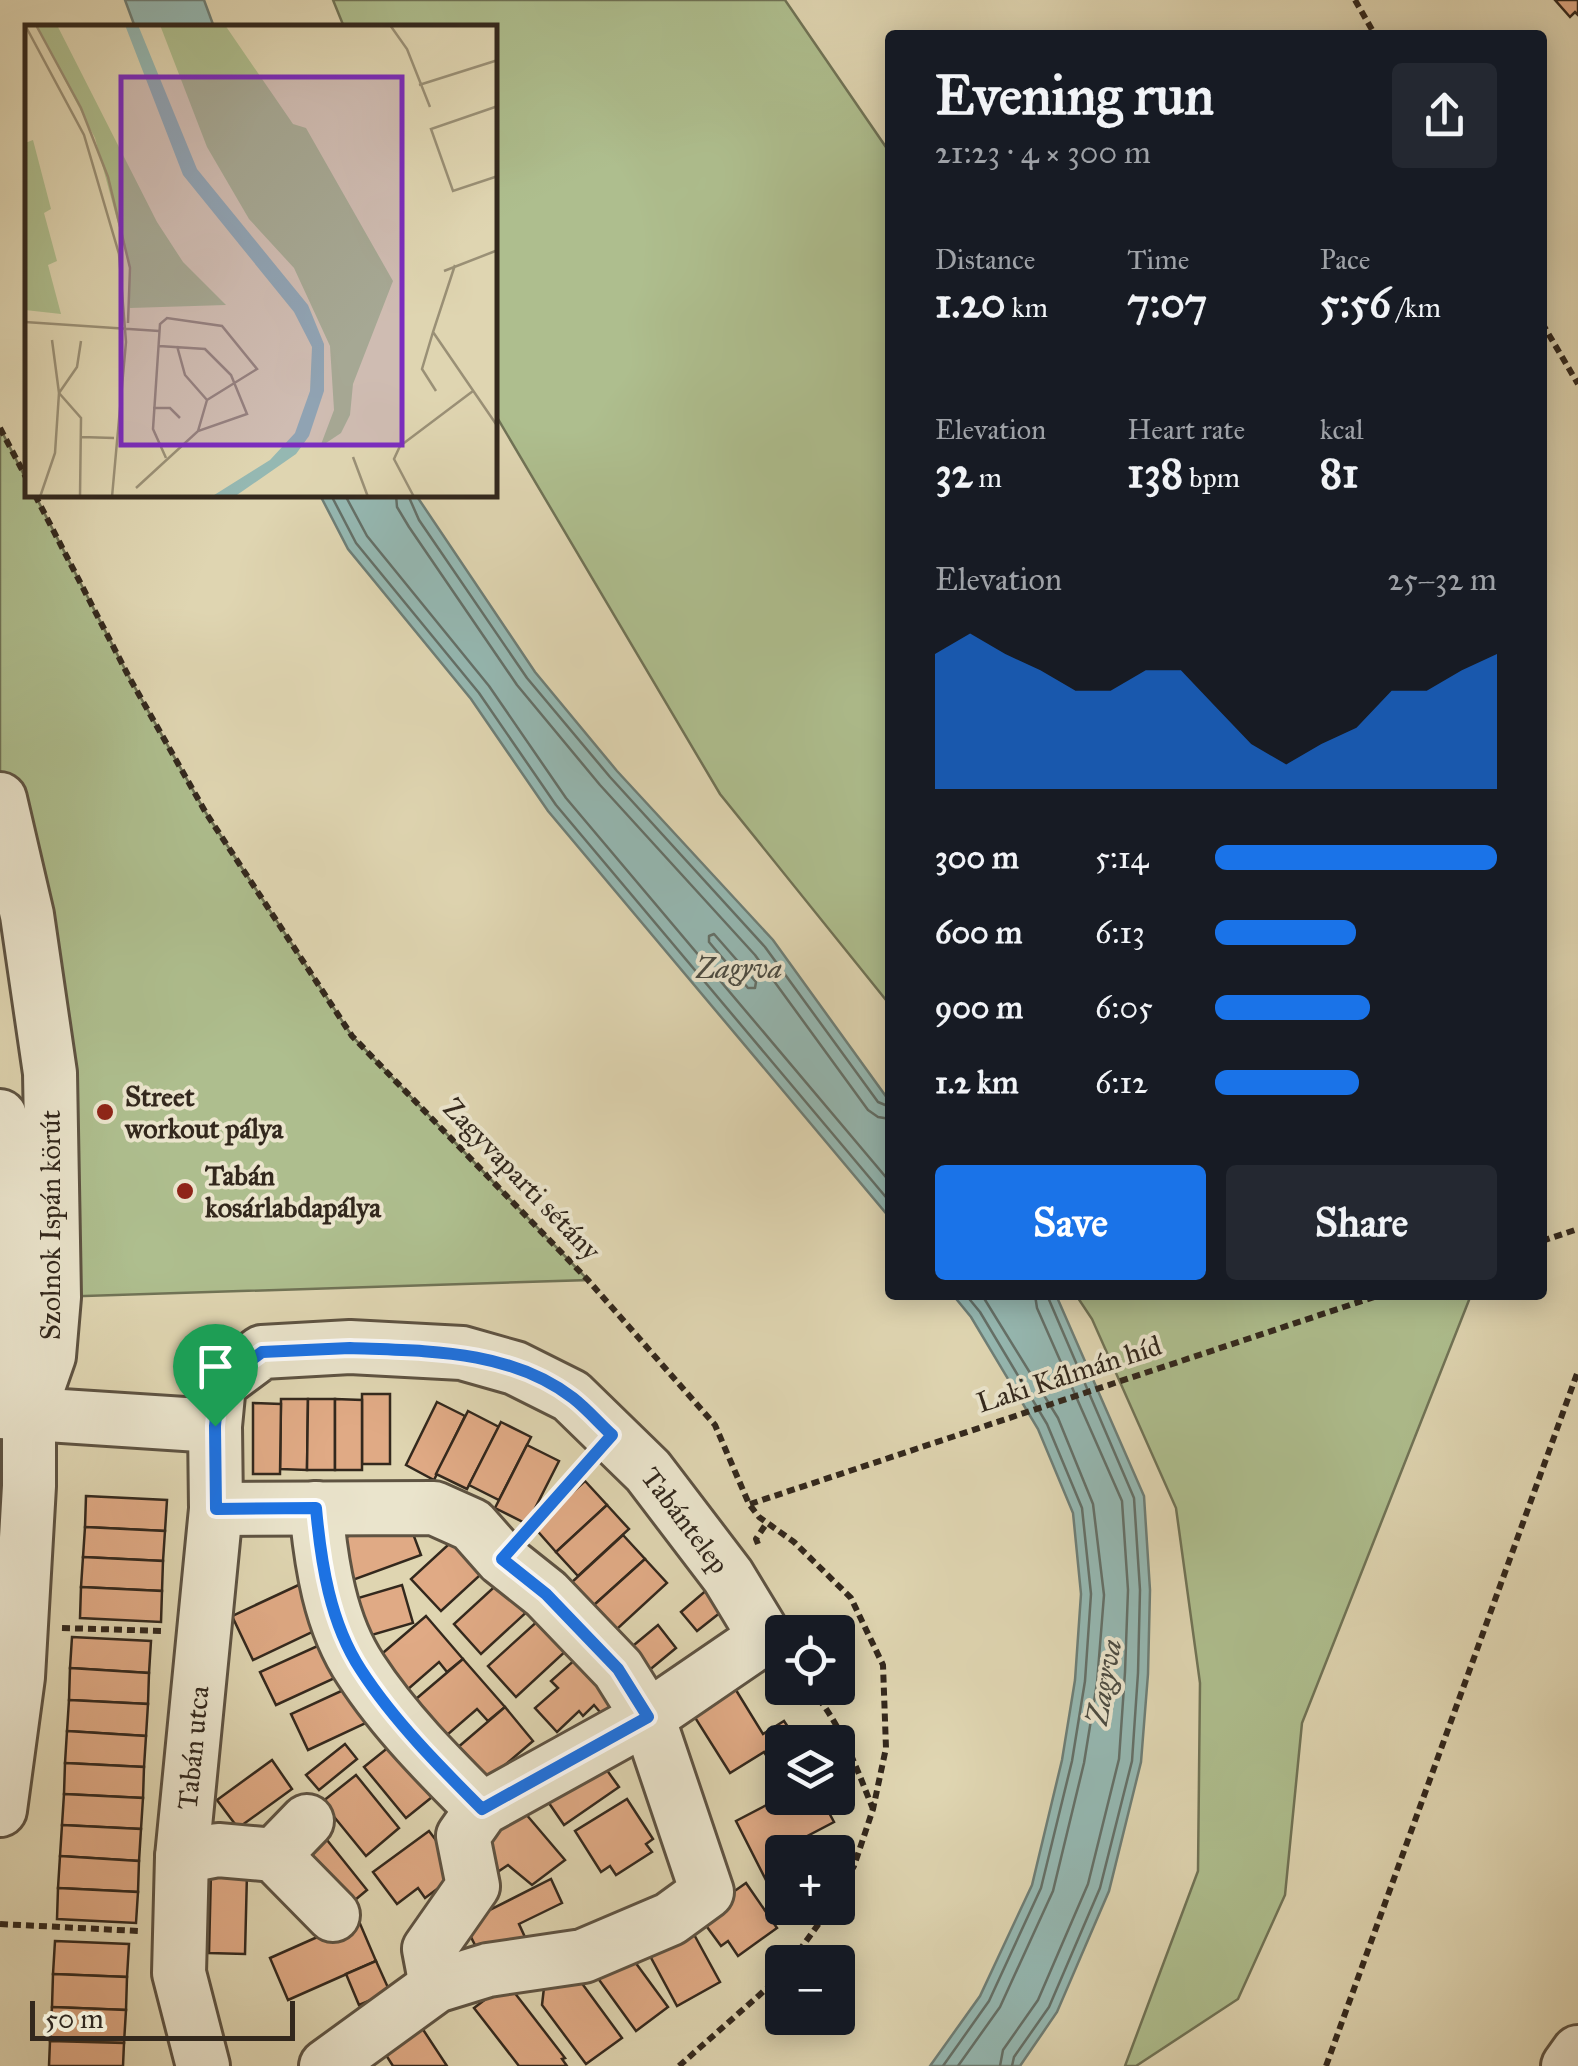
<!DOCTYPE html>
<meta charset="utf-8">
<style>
body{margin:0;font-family:"IM FELL Great Primer",serif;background:#242831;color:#f1f3f6;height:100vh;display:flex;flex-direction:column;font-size:38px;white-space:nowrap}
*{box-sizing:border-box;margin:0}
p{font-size:32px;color:#9ea1a6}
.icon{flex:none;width:55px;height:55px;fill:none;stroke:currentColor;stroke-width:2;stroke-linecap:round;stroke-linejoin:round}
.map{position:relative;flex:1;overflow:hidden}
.details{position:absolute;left:885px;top:30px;width:662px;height:1270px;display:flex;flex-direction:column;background:#171b24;border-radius:10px;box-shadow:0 5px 25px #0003}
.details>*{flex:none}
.fabs{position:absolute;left:765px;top:1615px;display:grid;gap:20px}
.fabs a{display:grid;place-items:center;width:90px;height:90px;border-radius:10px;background:#171b24;box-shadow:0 5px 25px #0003;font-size:50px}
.scale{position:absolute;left:30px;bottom:25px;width:265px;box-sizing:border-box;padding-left:10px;border:5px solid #33281d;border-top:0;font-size:28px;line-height:35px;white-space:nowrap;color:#33281d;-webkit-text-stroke:8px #eae4cc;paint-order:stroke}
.pin{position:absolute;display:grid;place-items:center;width:85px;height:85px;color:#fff;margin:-102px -42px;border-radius:50% 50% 50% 0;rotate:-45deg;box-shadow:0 0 10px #0007}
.pin .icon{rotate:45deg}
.round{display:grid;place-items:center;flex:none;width:105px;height:105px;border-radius:10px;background:#242831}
.headline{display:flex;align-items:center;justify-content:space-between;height:170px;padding:0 50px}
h1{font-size:55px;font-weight:700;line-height:75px}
.figures{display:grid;grid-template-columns:repeat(3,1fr);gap:15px;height:170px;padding:10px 50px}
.figures div{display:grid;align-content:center}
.figures b{font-size:42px;font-weight:700}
.figures small{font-size:28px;font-weight:400}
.figures p{font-size:28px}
.chart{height:280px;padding:20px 50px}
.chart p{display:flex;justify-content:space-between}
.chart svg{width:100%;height:180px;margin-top:10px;fill:#1a73e8;opacity:.7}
.primary-button{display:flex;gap:20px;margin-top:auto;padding:20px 50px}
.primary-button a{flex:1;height:115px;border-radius:10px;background:#1a73e8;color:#fff;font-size:40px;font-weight:700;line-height:115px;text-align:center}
.primary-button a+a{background:#242831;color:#f1f3f6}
ul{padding:0 50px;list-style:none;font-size:32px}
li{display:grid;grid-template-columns:160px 120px 1fr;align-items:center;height:75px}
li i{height:25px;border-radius:12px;background:#1a73e8}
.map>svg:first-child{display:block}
.green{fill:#aebe8e;stroke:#707356;stroke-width:2.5}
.water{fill:#95b8b2;stroke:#6e7e76;stroke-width:2.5}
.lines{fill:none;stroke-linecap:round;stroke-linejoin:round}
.shore{stroke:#647068;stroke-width:2.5}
.building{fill:#e0aa85;stroke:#33281d;stroke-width:2.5}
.minor-casing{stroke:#5e5342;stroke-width:58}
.path{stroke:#33281d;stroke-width:6;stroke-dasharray:8 5;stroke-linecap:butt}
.minor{stroke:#eae4cc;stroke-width:52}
.route-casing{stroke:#fff;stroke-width:20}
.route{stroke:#1a73e8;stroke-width:12}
.poi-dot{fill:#8f2418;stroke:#eae4cc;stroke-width:4}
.labels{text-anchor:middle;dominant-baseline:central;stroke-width:8;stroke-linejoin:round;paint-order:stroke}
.poi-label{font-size:28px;font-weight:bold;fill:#33281d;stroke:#eae4cc;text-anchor:start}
.street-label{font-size:28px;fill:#33281d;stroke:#eae4cc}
.water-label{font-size:30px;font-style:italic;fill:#4c4c42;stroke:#eae4cc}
.inset-road{fill:none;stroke:#9a9076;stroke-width:2.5}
.view{fill:#7b2cbf;fill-opacity:0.15;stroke:#7b2cbf;stroke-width:5}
.inset-edge{fill:none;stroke:#33281d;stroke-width:5}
</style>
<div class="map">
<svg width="1578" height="2066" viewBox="0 0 1578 2066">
<rect width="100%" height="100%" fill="#dfd5b1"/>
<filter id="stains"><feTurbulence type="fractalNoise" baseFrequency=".002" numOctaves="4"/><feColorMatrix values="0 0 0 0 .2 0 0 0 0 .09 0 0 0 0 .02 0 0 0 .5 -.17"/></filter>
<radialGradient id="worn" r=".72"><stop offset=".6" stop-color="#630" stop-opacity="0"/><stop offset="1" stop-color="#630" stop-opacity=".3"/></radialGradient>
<g class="green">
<path d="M 333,0 L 785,0 L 890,153 L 890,1005 L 720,794 L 495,414 L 495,28 L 344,27 Z"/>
<path d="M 0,428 L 27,481 L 28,495 L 35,495 L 129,677 L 206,813 L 352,1036 L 588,1280 L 54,1297 L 0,799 Z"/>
<path d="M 1076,1295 L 1471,1295 L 1302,1723 L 1285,1895 L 1238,1999 L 1136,2066 L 1125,2066 L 1198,1871 L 1200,1683 L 1176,1508 L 1092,1319 Z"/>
</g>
<g class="water">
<path d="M 125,0 L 204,0 L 214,27 L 135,27 Z"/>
<path d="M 320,495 L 416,495 L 535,672 L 617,771 L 773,940 L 890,1102 L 890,1218 L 548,811 L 471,699 L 348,549 Z"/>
<path d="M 953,1295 L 1056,1295 L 1144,1496 L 1150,1590 L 1148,1674 L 1141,1762 L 1109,1891 L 1057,2012 L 1020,2066 L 930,2066 L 980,1996 L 1032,1885 L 1062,1760 L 1075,1680 L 1081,1594 L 1073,1513 L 1038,1429 L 971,1317 Z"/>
</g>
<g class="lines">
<g class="shore">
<path d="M 331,495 L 356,543 L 479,693 L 556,805 L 890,1202"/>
<path d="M 345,495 L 367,536 L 489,686 L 566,798 L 890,1182"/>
<path d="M 396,495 L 397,507 L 409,527 L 517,685 L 600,785 L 755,955 L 868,1110 L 878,1117 L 890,1119"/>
<path d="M 408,495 L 419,520 L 527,678 L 610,777 L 765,947 L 878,1102 L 890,1107"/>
<path d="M 714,934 L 756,982 L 755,988 L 748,988 L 709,942 L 709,936 Z"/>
<path d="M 943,2066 L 989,2001 L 1041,1888 L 1072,1761 L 1085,1681 L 1091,1594 L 1082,1508 L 1047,1424 L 980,1312 L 966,1295"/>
<path d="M 958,2066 L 1000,2007 L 1053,1891 L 1084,1763 L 1097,1683 L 1104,1595 L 1093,1504 L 1058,1418 L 982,1295"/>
<path d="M 1000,2066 L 1003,2050 L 1038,2000 L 1088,1884 L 1119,1759 L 1125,1672 L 1128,1590 L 1122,1501 L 1037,1308 L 1035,1295"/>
<path d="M 1012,2066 L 1014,2057 L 1049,2007 L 1100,1888 L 1132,1761 L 1138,1673 L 1140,1590 L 1134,1498 L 1047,1295"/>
</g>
</g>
<g class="building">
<path d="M 1555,0 L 1578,0 L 1578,15 L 1575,12 L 1570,17 Z"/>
<rect x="362" y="1394" width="28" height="70"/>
<path d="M 281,1399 L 308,1399 L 307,1470 L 280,1469 Z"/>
<path d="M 308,1399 L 335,1399 L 335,1470 L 307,1470 Z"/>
<path d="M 335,1399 L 362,1400 L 362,1470 L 335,1470 Z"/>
<path d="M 437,1402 L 465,1416 L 434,1480 L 406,1465 Z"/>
<path d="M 253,1403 L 281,1404 L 280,1474 L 253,1474 Z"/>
<path d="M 468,1411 L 499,1427 L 467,1489 L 436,1474 Z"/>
<path d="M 501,1422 L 531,1437 L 499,1500 L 469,1485 Z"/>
<path d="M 527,1445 L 559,1461 L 527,1524 L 495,1508 Z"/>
<path d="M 585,1481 L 607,1505 L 556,1552 L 534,1527 Z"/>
<path d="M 86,1496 L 167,1500 L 165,1531 L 85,1527 Z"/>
<path d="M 607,1505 L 629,1529 L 578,1576 L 556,1552 Z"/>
<path d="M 406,1515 L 421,1555 L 350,1581 L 335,1541 Z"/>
<path d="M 85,1527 L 165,1531 L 163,1561 L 83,1557 Z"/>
<path d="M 461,1533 L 490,1566 L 441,1611 L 411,1579 Z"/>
<path d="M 623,1535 L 645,1559 L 594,1605 L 572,1582 Z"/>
<path d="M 83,1557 L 163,1561 L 162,1591 L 81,1587 Z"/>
<path d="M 645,1559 L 667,1583 L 617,1629 L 594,1605 Z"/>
<path d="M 504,1578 L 531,1608 L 481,1654 L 454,1624 Z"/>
<path d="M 305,1582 L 325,1626 L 253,1660 L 232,1616 Z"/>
<path d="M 402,1585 L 413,1623 L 358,1639 L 348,1601 Z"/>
<path d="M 81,1587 L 162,1591 L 161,1622 L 80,1618 Z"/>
<path d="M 709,1588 L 726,1608 L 697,1631 L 681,1612 Z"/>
<path d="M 426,1616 L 463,1659 L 447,1672 L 439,1662 L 399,1697 L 370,1664 Z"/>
<path d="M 541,1618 L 569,1648 L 516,1697 L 488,1666 Z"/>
<path d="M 658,1625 L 676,1648 L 641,1677 L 622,1655 Z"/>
<path d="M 72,1637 L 151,1641 L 149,1673 L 70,1668 Z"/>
<path d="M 333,1639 L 348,1672 L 276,1705 L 260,1672 Z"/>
<path d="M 578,1657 L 617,1707 L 605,1718 L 594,1705 L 583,1716 L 579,1711 L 557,1732 L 535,1708 L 558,1688 L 551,1681 Z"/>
<path d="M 463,1659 L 505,1707 L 488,1721 L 477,1709 L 447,1735 L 416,1699 Z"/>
<path d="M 70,1668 L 149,1673 L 148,1704 L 69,1700 Z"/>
<path d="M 731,1682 L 763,1734 L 784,1721 L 798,1742 L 782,1742 L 782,1764 L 775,1769 L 764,1752 L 730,1773 L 689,1708 Z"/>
<path d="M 350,1687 L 366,1723 L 308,1750 L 291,1714 Z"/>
<path d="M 69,1700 L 148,1704 L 146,1736 L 67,1731 Z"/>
<path d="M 505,1707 L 533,1741 L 484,1783 L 456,1749 Z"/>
<path d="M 67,1731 L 146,1736 L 144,1767 L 65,1763 Z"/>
<path d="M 400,1738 L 442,1789 L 406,1818 L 364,1767 Z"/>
<path d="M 345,1744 L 357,1759 L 319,1790 L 306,1775 Z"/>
<path d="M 596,1755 L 619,1787 L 564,1825 L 542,1793 Z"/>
<path d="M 272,1760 L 292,1789 L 238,1828 L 217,1800 Z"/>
<path d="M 65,1763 L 144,1767 L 143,1798 L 64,1794 Z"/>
<path d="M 356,1775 L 399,1828 L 366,1856 L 322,1802 Z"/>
<path d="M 64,1794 L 143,1798 L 141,1829 L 62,1825 Z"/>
<path d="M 782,1797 L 821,1798 L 834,1822 L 796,1842 L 802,1852 L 782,1852 L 782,1879 L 769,1886 L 736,1821 Z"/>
<path d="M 627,1799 L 653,1839 L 646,1844 L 652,1852 L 616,1875 L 610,1866 L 601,1872 L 575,1831 Z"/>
<path d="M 519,1806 L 565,1860 L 532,1885 L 508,1865 L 499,1871 L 475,1842 Z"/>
<path d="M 62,1825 L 141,1829 L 139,1861 L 60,1856 Z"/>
<path d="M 429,1831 L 460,1872 L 425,1898 L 418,1888 L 397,1904 L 373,1872 Z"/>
<path d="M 323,1835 L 367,1890 L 343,1910 L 299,1855 Z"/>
<path d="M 60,1856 L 139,1861 L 138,1892 L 58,1888 Z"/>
<path d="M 211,1872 L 247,1873 L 245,1954 L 209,1953 Z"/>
<path d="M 551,1879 L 562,1903 L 519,1924 L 529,1946 L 486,1967 L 464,1923 Z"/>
<path d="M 746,1883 L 777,1928 L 738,1956 L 728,1941 L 721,1946 L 699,1916 Z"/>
<path d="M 58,1888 L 138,1892 L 136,1923 L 57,1919 Z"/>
<path d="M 685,1918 L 720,1982 L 677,2006 L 642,1941 Z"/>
<path d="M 358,1919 L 376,1961 L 288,2000 L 270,1958 Z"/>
<path d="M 55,1941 L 129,1944 L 127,1977 L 53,1974 Z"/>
<path d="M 624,1947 L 668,2007 L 636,2031 L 592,1970 Z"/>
<path d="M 376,1961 L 390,1992 L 359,2005 L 346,1974 Z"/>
<path d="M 567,1963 L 622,2038 L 586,2064 L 542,2005 L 545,1979 Z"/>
<path d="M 53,1974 L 127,1977 L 126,2010 L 52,2007 Z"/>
<path d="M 507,1983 L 565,2058 L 562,2059 L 567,2066 L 519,2066 L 474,2008 Z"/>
<path d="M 52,2007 L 126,2010 L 124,2043 L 50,2041 Z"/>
<path d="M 422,2028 L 447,2066 L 393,2066 L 384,2052 Z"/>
<path d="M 50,2041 L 124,2043 L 123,2066 L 49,2066 Z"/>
</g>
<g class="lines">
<g class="minor-casing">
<g id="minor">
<path d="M 0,799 L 27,915 L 50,1073 L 54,1297 L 49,1356 L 29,1413"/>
<path d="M 0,1116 L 12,1356 L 29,1413 L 29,1486 L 18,1677 L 0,1810"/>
<path d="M 0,1412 L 215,1426"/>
<path d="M 316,1508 C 321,1563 330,1624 361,1670 C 394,1721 440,1767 482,1809"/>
<path d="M 216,1509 L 434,1508 L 472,1525 L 502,1559 L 546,1594 L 618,1669 L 648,1717 L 707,1892 L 670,1919 L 583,1956 L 488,1970 L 436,1986 L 326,2066"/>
<path d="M 274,1855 L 307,1821"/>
<path d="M 182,1857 L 218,1850 L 274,1855 L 333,1915"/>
<path id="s1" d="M 203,2066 L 179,1973 L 182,1857 L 216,1509 L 215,1426 L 219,1384 L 262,1352 L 350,1347 L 462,1353 L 515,1368 L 571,1396 L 648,1471 L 728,1576 L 765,1637 L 648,1717 L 482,1809 L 463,1836 L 473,1886 L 429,1949 L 436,1986"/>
<path d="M 1568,2066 L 1578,2052"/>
</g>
</g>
<g class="path">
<path d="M 1355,0 L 1375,35"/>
<path d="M 1542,323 L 1578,384"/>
<path d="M 0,428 L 28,481"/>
<path d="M 35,495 L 129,677 L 206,813 L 352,1036 L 588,1280 L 715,1425 L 749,1504 L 759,1517 L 794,1542 L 851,1598 L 883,1665 L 886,1748 L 873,1809 L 854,1866 L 838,1894"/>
<path d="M 1542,1241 L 1578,1229"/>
<path d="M 750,1504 L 1380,1295"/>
<path d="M 530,1527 L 584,1465"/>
<path d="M 758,1544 L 756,1539 L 766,1524"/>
<path d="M 62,1628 L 165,1631"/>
<path d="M 810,1688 C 841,1723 856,1767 873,1809"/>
<path d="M 0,1924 L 139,1931"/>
<path d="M 791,1962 L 830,1908"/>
<path d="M 679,2066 L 782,1975"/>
<path d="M 1326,2066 L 1578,1371"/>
</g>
<use href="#minor" class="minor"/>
</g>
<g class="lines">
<g class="route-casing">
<path id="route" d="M 350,1348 C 426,1351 509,1349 573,1398 C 587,1409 599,1423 612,1435 L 502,1559 L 546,1594 L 618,1669 L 648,1717 L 482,1809 C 440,1767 394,1721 361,1670 C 330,1623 321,1563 316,1508 L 216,1509 L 215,1426 L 219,1384 L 262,1352 Z"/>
</g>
<use href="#route" class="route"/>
</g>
<g class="poi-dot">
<circle cx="105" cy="1112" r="10"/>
<circle cx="185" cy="1191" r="10"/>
</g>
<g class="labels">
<g class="poi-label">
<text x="125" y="1096">Street<tspan x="125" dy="32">workout pálya</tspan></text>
<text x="205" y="1175">Tabán<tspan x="205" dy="32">kosárlabdapálya</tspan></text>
</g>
<g class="street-label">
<text transform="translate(522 1179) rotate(46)">Zagyvaparti sétány</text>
<text transform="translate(50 1225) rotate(-90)">Szolnok Ispán körút</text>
<text transform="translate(1069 1374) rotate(-18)">Laki Kálmán híd</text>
<text stroke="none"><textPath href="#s1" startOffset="1228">Tabántelep</textPath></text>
<text stroke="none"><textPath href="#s1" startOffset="322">Tabán utca</textPath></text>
</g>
<g class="water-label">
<text x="739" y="968">Zagyva</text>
<text transform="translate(1104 1682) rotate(-80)">Zagyva</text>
</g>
</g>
<g transform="translate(25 25)">
<rect width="472" height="472" fill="#dfd5b1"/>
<path d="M 11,0 L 32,0 L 132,197 L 158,237 L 201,280 L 105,283 L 105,243 L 70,113 ZM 135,0 L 200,0 L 268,99 L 281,103 L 368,256 L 328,359 L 325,390 L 316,408 L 295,422 L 309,385 L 305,321 L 269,243 L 224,194 L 182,122 ZM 8,115 L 26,184 L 19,188 L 32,236 L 23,240 L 36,289 L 0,285 L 0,118 Z" fill="#aebe8e"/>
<path d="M 100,0 L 113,0 L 172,144 L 283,280 L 299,319 L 299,366 L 284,411 L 271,429 L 209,472 L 186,472 L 245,435 L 270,408 L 285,366 L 287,322 L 269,287 L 158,150 Z" fill="#95b8b2"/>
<path class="inset-road" d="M 0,0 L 59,110 L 94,229 L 101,317 L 87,472M 11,0 L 56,83 L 83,152 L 105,243 L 103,298M 365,0 L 382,24 L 405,82M 394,60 L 473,35M 473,81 L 406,104 L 428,166 L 473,151M 430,240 L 408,307 L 473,402M 419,246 L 473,225M 0,297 L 134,306M 408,307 L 397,344 L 411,366M 152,321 L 160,350 L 182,375M 34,368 L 56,393 L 55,472M 34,368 L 52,342 L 56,316M 128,383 L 145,383 L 155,393M 173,406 L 182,375M 56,412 L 89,413M 328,432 L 343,472M 141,433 L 128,404 L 135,299 L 142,293 L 197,301 L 232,344 L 182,375M 111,463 L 173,406 L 222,389 L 206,350 L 180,324 L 134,321M 15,472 L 30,428 L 34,368 L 27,315M 389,472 L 369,434 L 375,421 L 448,366"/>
<path class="view" d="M 96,52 L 377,52 L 377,420 L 96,420 Z"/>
<rect width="472" height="472" class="inset-edge"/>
</g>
<rect width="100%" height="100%" filter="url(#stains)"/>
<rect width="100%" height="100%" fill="url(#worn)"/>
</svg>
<div class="fabs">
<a><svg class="icon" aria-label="locate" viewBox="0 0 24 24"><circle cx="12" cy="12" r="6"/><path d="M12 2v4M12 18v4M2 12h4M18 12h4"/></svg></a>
<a><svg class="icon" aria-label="layers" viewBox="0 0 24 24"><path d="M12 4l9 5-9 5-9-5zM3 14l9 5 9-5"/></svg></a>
<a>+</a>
<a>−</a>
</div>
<div class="scale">50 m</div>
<div class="pin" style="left:215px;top:1426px;background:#1e9e55"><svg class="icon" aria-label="arrive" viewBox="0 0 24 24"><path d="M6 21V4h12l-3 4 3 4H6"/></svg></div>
<section class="details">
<div class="headline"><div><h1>Evening run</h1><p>21:23 · 4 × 300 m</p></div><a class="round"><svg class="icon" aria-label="share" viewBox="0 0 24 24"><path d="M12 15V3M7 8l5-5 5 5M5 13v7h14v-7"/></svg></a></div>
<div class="figures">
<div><p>Distance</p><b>1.20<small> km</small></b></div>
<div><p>Time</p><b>7:07</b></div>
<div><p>Pace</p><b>5:56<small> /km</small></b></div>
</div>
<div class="figures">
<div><p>Elevation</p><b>32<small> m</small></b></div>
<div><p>Heart rate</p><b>138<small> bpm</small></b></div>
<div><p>kcal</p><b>81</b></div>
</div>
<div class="chart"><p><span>Elevation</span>25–32 m</p>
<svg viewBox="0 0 160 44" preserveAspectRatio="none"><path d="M0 44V11L10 6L20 11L30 15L40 20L50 20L60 15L70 15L80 24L90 33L100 38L110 33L120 29L130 20L140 20L150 15L160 11V44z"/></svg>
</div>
<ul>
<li><b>300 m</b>5:14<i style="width:100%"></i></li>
<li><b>600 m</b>6:13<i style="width:50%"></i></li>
<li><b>900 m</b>6:05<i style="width:55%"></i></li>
<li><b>1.2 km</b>6:12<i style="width:51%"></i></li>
</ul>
<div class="primary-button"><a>Save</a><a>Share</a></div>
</section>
</div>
